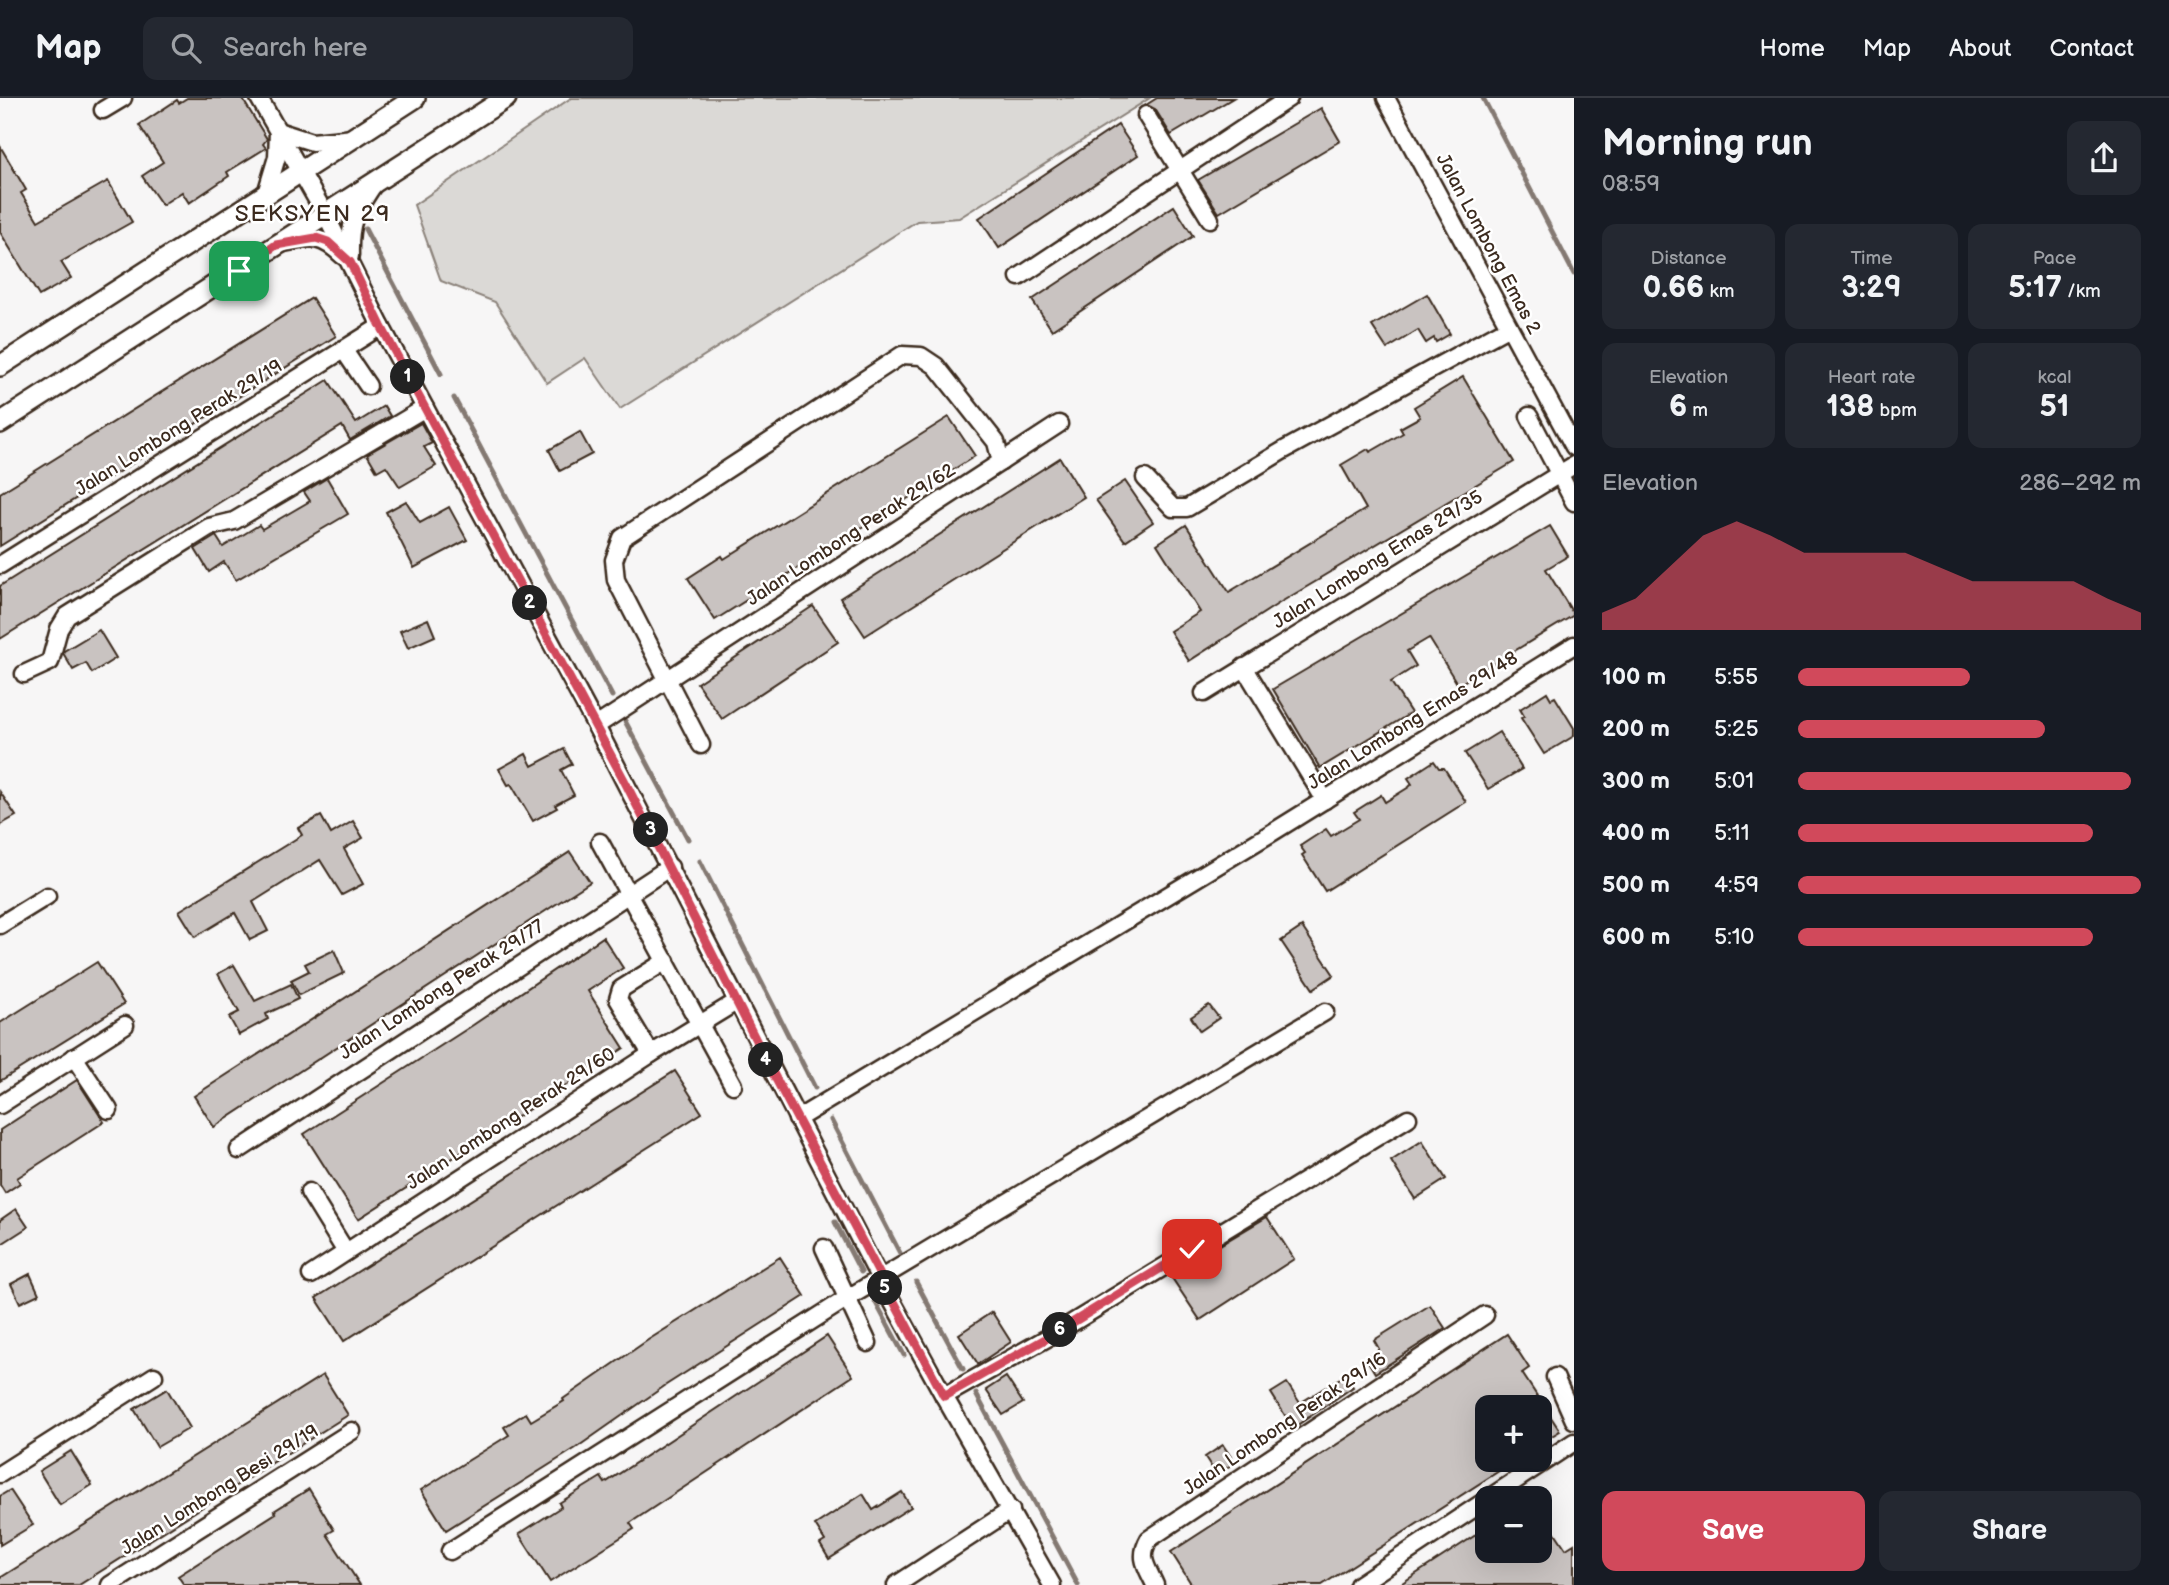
<!DOCTYPE html>
<meta charset="utf-8">
<style>
body{margin:0;font-family:"Balsamiq Sans",sans-serif;background:#242831;color:#f1f3f6;height:100vh;display:flex;flex-direction:column;font-size:26px;white-space:nowrap}
*{box-sizing:border-box;margin:0}
p{font-size:23px;color:#9ea1a6}
.icon{flex:none;width:38px;height:38px;fill:none;stroke:currentColor;stroke-width:2;stroke-linecap:round;stroke-linejoin:round}
.map{position:relative;flex:1;overflow:hidden}
.side{display:flex;flex-direction:column;background:#171b24;width:595px}
.side>*{flex:none}
.fabs{position:absolute;left:1475px;top:1297px;display:grid;gap:14px}
.fabs a{display:grid;place-items:center;width:77px;height:77px;border-radius:14px;background:#171b24;box-shadow:0 7px 28px #0002;font-size:35px}
.pin{position:absolute;display:grid;place-items:center;width:60px;height:60px;color:#fff;margin:-30px;border-radius:14px;box-shadow:0 4px 10px #0006}
.km{position:absolute;width:35px;height:35px;margin:-18px;border-radius:50%;background:#222;color:#fff;font-size:19px;line-height:35px;text-align:center}
.round{display:grid;place-items:center;flex:none;width:74px;height:74px;border-radius:14px;background:#242831}
.summary{display:flex;align-items:center;justify-content:space-between;height:119px;padding:0 28px}
h1{font-size:38px;font-weight:700;line-height:52px}
.stats{display:grid;grid-template-columns:repeat(3,1fr);gap:10px;height:119px;padding:7px 28px}
.stats div{display:grid;align-content:center;border-radius:14px;background:#242831;text-align:center}
.stats b{font-size:30px;font-weight:700}
.stats small{font-size:19px;font-weight:400}
.stats p{font-size:19px}
.chart{height:196px;padding:14px 28px}
.chart p{display:flex;justify-content:space-between}
.chart svg{width:100%;height:126px;margin-top:7px;fill:#d1495b;opacity:.7}
.primary-button{display:flex;gap:14px;margin-top:auto;padding:14px 28px}
.primary-button a{flex:1;height:80px;border-radius:14px;background:#d1495b;color:#fff;font-size:28px;font-weight:700;line-height:80px;text-align:center}
.primary-button a+a{background:#242831;color:#f1f3f6}
ul{padding:0 28px;list-style:none;font-size:23px}
li{display:grid;grid-template-columns:112px 84px 1fr;align-items:center;height:52px}
li i{height:18px;border-radius:9px;background:#d1495b}
header{display:flex;align-items:center;gap:42px;box-sizing:border-box;height:98px;padding:0 35px;background:#171b24;border-bottom:2px solid #363941}
header strong{font-size:33px}
nav{display:flex;gap:38px;margin-inline-start:auto;font-size:24px}
.search{width:490px;height:63px;background:#242831;display:flex;align-items:center;gap:18px;box-sizing:border-box;padding:0 24px;border-radius:14px;color:#9ea1a6;font-size:26px}
main{display:flex;flex:1;min-height:0}
.map>svg:first-child{display:block}
.green{fill:#dbd9d6;stroke:#8b827a;stroke-width:2}
.lines{fill:none;stroke-linecap:round;stroke-linejoin:round}
.stream{stroke:#847972;stroke-width:5}
.building{fill:#c9c3c1;stroke:#3b2a1e;stroke-width:2}
.minor-casing{stroke:#3b2a1e;stroke-width:21}
.tertiary-casing{stroke:#3b2a1e;stroke-width:24}
.minor{stroke:#fff;stroke-width:16}
.tertiary{stroke:#fff;stroke-width:19}
.route-casing{stroke:#fff;stroke-width:14}
.route{stroke:#d1495b;stroke-width:9}
.labels{text-anchor:middle;dominant-baseline:central;stroke-width:5;stroke-linejoin:round;paint-order:stroke}
.street-label{font-size:19px;fill:#3b2a1e;stroke:#fff}
.quarter-label{font-size:23px;letter-spacing:2px;fill:#3b2a1e;stroke:#fff}
</style>
<header>
<strong>Map</strong>
<div class="search"><svg class="icon" aria-label="search" viewBox="0 0 24 24"><circle cx="10" cy="10" r="6"/><path d="M15 15l6 6"/></svg>Search here</div>
<nav><a>Home</a><a>Map</a><a>About</a><a>Contact</a></nav>
</header>
<main>
<div class="map">
<svg width="1574" height="1487" viewBox="0 0 1574 1487">
<rect width="100%" height="100%" fill="#f7f6f6"/>
<filter id="ink" filterUnits="userSpaceOnUse"><feTurbulence type="fractalNoise" baseFrequency=".0143" numOctaves="2"/><feDisplacementMap in="SourceGraphic" scale="14" xChannelSelector="R" yChannelSelector="G"/><feConvolveMatrix kernelMatrix="1 2 1 2 8 2 1 2 1" color-interpolation-filters="sRGB"/></filter>
<g filter="url(#ink)">
<path class="green" d="M 571,0 L 1150,0 L 959,120 L 917,123 L 620,311 L 585,260 L 547,285 L 495,204 L 441,183 L 414,107 Z"/>
<g class="lines">
<g class="stream">
<path d="M 1483,0 L 1574,176"/>
<path d="M 365,131 L 441,276"/>
<path d="M 454,300 L 612,598"/>
<path d="M 625,623 L 688,741"/>
<path d="M 700,763 L 815,990"/>
<path d="M 831,1022 L 902,1159"/>
<path d="M 835,1124 L 861,1174"/>
<path d="M 916,1184 L 963,1271"/>
<path d="M 875,1203 L 904,1257"/>
<path d="M 976,1296 L 1078,1487"/>
</g>
</g>
<g class="building">
<path d="M 187,0 L 242,0 L 267,41 L 263,46 L 266,50 L 227,74 L 229,78 L 189,105 L 182,94 L 162,107 L 142,78 L 163,64 L 139,27 L 177,2 L 179,5 Z"/>
<path d="M 1157,0 L 1233,0 L 1171,37 L 1155,11 L 1146,7 Z"/>
<path d="M 1321,10 L 1340,43 L 1219,115 L 1198,82 Z"/>
<path d="M 1118,27 L 1138,57 L 999,150 L 979,120 Z"/>
<path d="M 0,48 L 26,92 L 21,95 L 38,123 L 108,83 L 132,124 L 61,164 L 71,180 L 39,198 L 0,134 Z"/>
<path d="M 1174,108 L 1193,138 L 1052,232 L 1032,202 Z"/>
<path d="M 1427,196 L 1450,236 L 1436,244 L 1434,240 L 1426,245 L 1418,232 L 1387,251 L 1372,228 Z"/>
<path d="M 312,200 L 336,238 L 0,448 L 0,395 Z"/>
<path d="M 1463,279 L 1514,364 L 1320,480 L 1320,481 L 1281,504 L 1189,563 L 1170,533 L 1200,514 L 1157,446 L 1186,427 L 1229,494 L 1366,411 L 1341,367 L 1368,351 L 1370,354 L 1403,335 L 1400,330 L 1420,319 L 1414,309 Z"/>
<path d="M 328,282 L 356,325 L 384,308 L 390,318 L 350,342 L 342,328 L 0,541 L 0,488 Z"/>
<path d="M 949,319 L 975,358 L 715,522 L 688,480 L 722,458 L 724,461 Z"/>
<path d="M 421,325 L 432,345 L 424,349 L 436,368 L 400,389 L 386,368 L 377,373 L 367,356 Z"/>
<path d="M 580,334 L 592,356 L 560,373 L 549,352 Z"/>
<path d="M 1060,360 L 1084,399 L 865,538 L 840,500 Z"/>
<path d="M 327,380 L 348,416 L 236,482 L 224,464 L 209,474 L 195,451 L 216,438 L 223,449 L 259,427 L 262,431 L 310,403 L 304,394 Z"/>
<path d="M 1125,383 L 1153,424 L 1125,443 L 1096,402 Z"/>
<path d="M 406,403 L 420,425 L 449,409 L 467,442 L 414,470 L 386,414 Z"/>
<path d="M 1550,428 L 1568,458 L 1546,471 L 1574,517 L 1458,587 L 1429,540 L 1407,553 L 1416,568 L 1391,584 L 1411,615 L 1320,670 L 1273,591 Z"/>
<path d="M 813,508 L 838,544 L 722,621 L 697,585 Z"/>
<path d="M 428,521 L 435,538 L 408,550 L 400,533 Z"/>
<path d="M 99,532 L 116,560 L 92,575 L 86,565 L 73,572 L 63,555 L 64,553 Z"/>
<path d="M 1547,594 L 1551,601 L 1555,599 L 1574,630 L 1574,638 L 1544,656 L 1521,620 L 1524,618 L 1520,611 Z"/>
<path d="M 1499,634 L 1522,671 L 1488,691 L 1465,655 Z"/>
<path d="M 564,651 L 572,666 L 561,672 L 574,697 L 555,707 L 557,710 L 533,723 L 511,686 L 508,687 L 499,671 L 526,656 L 532,668 Z"/>
<path d="M 1434,663 L 1439,670 L 1444,670 L 1466,704 L 1325,793 L 1302,757 L 1305,755 L 1300,748 L 1326,731 L 1331,738 L 1359,721 L 1354,714 L 1381,697 L 1385,704 L 1409,689 L 1412,686 L 1408,680 Z"/>
<path d="M 0,694 L 16,718 L 0,727 Z"/>
<path d="M 321,718 L 331,736 L 353,723 L 363,740 L 344,751 L 363,786 L 342,797 L 320,762 L 253,804 L 268,833 L 250,842 L 235,815 L 195,839 L 179,813 L 302,737 L 298,730 Z"/>
<path d="M 570,754 L 590,784 L 214,1029 L 194,998 Z"/>
<path d="M 1302,829 L 1334,877 L 1313,891 L 1281,843 Z"/>
<path d="M 603,839 L 623,870 L 588,893 L 624,950 L 358,1121 L 304,1036 L 473,927 Z"/>
<path d="M 334,852 L 344,875 L 299,897 L 291,882 L 309,873 L 305,866 Z"/>
<path d="M 97,864 L 124,906 L 0,983 L 0,925 Z"/>
<path d="M 234,867 L 255,903 L 291,886 L 298,901 L 266,916 L 268,921 L 239,937 L 229,919 L 239,914 L 218,876 Z"/>
<path d="M 1209,907 L 1219,920 L 1200,933 L 1191,919 Z"/>
<path d="M 675,973 L 702,1015 L 344,1243 L 316,1200 Z"/>
<path d="M 77,982 L 104,1024 L 17,1080 L 20,1085 L 5,1095 L 0,1087 L 0,1032 Z"/>
<path d="M 1422,1043 L 1446,1081 L 1415,1101 L 1391,1063 Z"/>
<path d="M 16,1111 L 28,1129 L 0,1147 L 0,1122 Z"/>
<path d="M 1267,1119 L 1294,1161 L 1200,1222 L 1170,1177 Z"/>
<path d="M 780,1159 L 805,1198 L 666,1287 L 576,1350 L 446,1432 L 421,1392 L 509,1337 L 504,1329 L 526,1315 L 531,1323 L 564,1303 L 563,1301 L 648,1242 Z"/>
<path d="M 30,1176 L 39,1196 L 20,1205 L 11,1186 Z"/>
<path d="M 1430,1207 L 1445,1230 L 1375,1275 L 1366,1260 L 1379,1251 L 1374,1242 Z"/>
<path d="M 992,1214 L 1011,1244 L 978,1266 L 959,1236 Z"/>
<path d="M 1507,1236 L 1529,1270 L 1522,1275 L 1560,1333 L 1540,1345 L 1540,1309 L 1488,1309 L 1488,1362 L 1516,1362 L 1322,1487 L 1192,1487 L 1171,1454 Z"/>
<path d="M 827,1238 L 853,1278 L 630,1425 L 634,1431 L 550,1484 L 519,1436 L 561,1409 L 559,1405 L 601,1379 L 605,1385 Z"/>
<path d="M 323,1277 L 348,1317 L 329,1329 L 79,1487 L 0,1487 L 0,1480 Z"/>
<path d="M 1345,1277 L 1353,1289 L 1293,1330 L 1271,1295 L 1287,1285 L 1300,1305 Z"/>
<path d="M 1006,1279 L 1023,1305 L 1003,1317 L 986,1292 Z"/>
<path d="M 167,1291 L 190,1330 L 157,1349 L 134,1311 Z"/>
<path d="M 1223,1347 L 1235,1365 L 1216,1376 L 1205,1359 Z"/>
<path d="M 71,1353 L 92,1387 L 60,1407 L 39,1373 Z"/>
<path d="M 309,1391 L 334,1432 L 327,1436 L 360,1487 L 184,1487 L 178,1478 L 276,1415 L 274,1413 Z"/>
<path d="M 10,1392 L 33,1427 L 0,1447 L 0,1398 Z"/>
<path d="M 902,1394 L 911,1409 L 829,1461 L 820,1446 L 825,1443 L 815,1427 L 863,1396 L 873,1412 Z"/>
<path d="M 1540,1412 L 1566,1451 L 1574,1446 L 1574,1487 L 1399,1487 L 1488,1429 L 1488,1452 L 1540,1452 Z"/>
</g>
<g class="lines">
<g class="minor-casing">
<g id="minor">
<path d="M 259,0 L 325,116 L 381,228 L 596,628 L 880,1181 L 944,1298 L 1052,1487"/>
<path d="M 1386,0 L 1574,349"/>
<path d="M 103,12 L 123,0"/>
<path d="M 1146,17 L 1210,121"/>
<path d="M 278,33 L 312,44 L 354,40"/>
<path d="M 265,99 L 277,59 L 278,33"/>
<path d="M 284,145 C 313,139 321,137 343,158"/>
<path d="M 350,158 C 349,122 355,115 374,86"/>
<path d="M 1019,179 L 1289,0"/>
<path d="M 343,251 L 368,288"/>
<path d="M 1529,318 L 1574,404"/>
<path d="M 1145,380 L 1173,410 L 1187,410 L 1284,352 L 1509,229"/>
<path d="M 0,467 L 381,228"/>
<path d="M 1244,569 L 1325,702"/>
<path d="M 24,576 L 50,564 L 59,531 L 67,518 L 209,429 L 234,423 L 425,310"/>
<path d="M 1204,595 L 1574,367"/>
<path d="M 596,628 L 1059,326"/>
<path d="M 701,647 L 616,482 L 614,462 L 622,440 L 902,257 L 921,258 L 936,268 L 996,344 L 1001,364"/>
<path d="M 600,744 L 733,987"/>
<path d="M 0,827 L 47,798"/>
<path d="M 651,956 L 618,901 L 621,891 L 666,863"/>
<path d="M 74,959 L 109,1012"/>
<path d="M 0,1007 L 125,927"/>
<path d="M 797,1021 L 1273,734 L 1574,547"/>
<path d="M 239,1052 L 670,769"/>
<path d="M 309,1094 L 346,1154"/>
<path d="M 824,1150 L 868,1245"/>
<path d="M 311,1177 L 651,956 L 736,904"/>
<path d="M 1555,1279 L 1574,1322"/>
<path d="M 944,1298 L 1049,1239 L 1408,1020"/>
<path d="M 0,1376 L 154,1278"/>
<path d="M 1489,1400 L 1574,1344"/>
<path d="M 450,1453 L 846,1201 L 1325,914"/>
<path d="M 110,1487 L 352,1333"/>
<path d="M 896,1487 L 1011,1412"/>
<path d="M 1155,1487 C 1147,1469 1138,1460 1149,1441 L 1485,1217"/>
<path d="M 1358,1487 L 1488,1401"/>
</g>
</g>
<g class="tertiary-casing">
<g id="tertiary">
<path d="M 0,268 L 415,0"/>
<path d="M 0,325 L 506,0"/>
</g>
</g>
<use href="#minor" class="minor"/>
<use href="#tertiary" class="tertiary"/>
</g>
</g>
<g class="lines" filter="url(#ink)">
<g class="route-casing">
<path id="route" d="M 239,173 L 276,147 L 316,140 L 328,144 L 350,164 L 381,228 L 623,680 L 766,962 L 944,1298 L 1049,1239 L 1192,1151"/>
</g>
<use href="#route" class="route"/>
</g>
<g class="labels">
<g class="street-label">
<text transform="translate(1488 146) rotate(62)">Jalan Lombong Emas 2</text>
<text transform="translate(179 330) rotate(-32)">Jalan Lombong Perak 29/19</text>
<text transform="translate(851 437) rotate(-33)">Jalan Lombong Perak 29/62</text>
<text transform="translate(1378 462) rotate(-32)">Jalan Lombong Emas 29/35</text>
<text transform="translate(1413 623) rotate(-32)">Jalan Lombong Emas 29/48</text>
<text transform="translate(442 892) rotate(-33)">Jalan Lombong Perak 29/77</text>
<text transform="translate(511 1021) rotate(-33)">Jalan Lombong Perak 29/60</text>
<text transform="translate(1285 1326) rotate(-34)">Jalan Lombong Perak 29/16</text>
<text transform="translate(220 1392) rotate(-32)">Jalan Lombong Besi 29/19</text>
</g>
<g class="quarter-label">
<text x="313" y="116">SEKSYEN 29</text>
</g>
</g>
</svg>
<div class="fabs">
<a>+</a>
<a>−</a>
</div>
<div class="pin" style="left:239px;top:173px;background:#1e9e55"><svg class="icon" aria-label="arrive" viewBox="0 0 24 24"><path d="M6 21V4h12l-3 4 3 4H6"/></svg></div>
<div class="pin" style="left:1192px;top:1151px;background:#d93025"><svg class="icon" aria-label="check" viewBox="0 0 24 24"><path d="M5 12l5 5 9-10"/></svg></div>
<b class="km" style="left:408px;top:279px">1</b>
<b class="km" style="left:530px;top:505px">2</b>
<b class="km" style="left:651px;top:732px">3</b>
<b class="km" style="left:766px;top:962px">4</b>
<b class="km" style="left:885px;top:1190px">5</b>
<b class="km" style="left:1060px;top:1232px">6</b>
</div>
<section class="side">
<div class="summary"><div><h1>Morning run</h1><p>08:59</p></div><a class="round"><svg class="icon" aria-label="share" viewBox="0 0 24 24"><path d="M12 15V3M7 8l5-5 5 5M5 13v7h14v-7"/></svg></a></div>
<div class="stats">
<div><p>Distance</p><b>0.66<small> km</small></b></div>
<div><p>Time</p><b>3:29</b></div>
<div><p>Pace</p><b>5:17<small> /km</small></b></div>
</div>
<div class="stats">
<div><p>Elevation</p><b>6<small> m</small></b></div>
<div><p>Heart rate</p><b>138<small> bpm</small></b></div>
<div><p>kcal</p><b>51</b></div>
</div>
<div class="chart"><p><span>Elevation</span>286–292 m</p>
<svg viewBox="0 0 160 44" preserveAspectRatio="none"><path d="M0 44V38L10 33L20 22L30 11L40 6L50 11L60 17L70 17L80 17L90 17L100 22L110 27L120 27L130 27L140 27L150 33L160 38V44z"/></svg>
</div>
<ul>
<li><b>100 m</b>5:55<i style="width:50%"></i></li>
<li><b>200 m</b>5:25<i style="width:72%"></i></li>
<li><b>300 m</b>5:01<i style="width:97%"></i></li>
<li><b>400 m</b>5:11<i style="width:86%"></i></li>
<li><b>500 m</b>4:59<i style="width:100%"></i></li>
<li><b>600 m</b>5:10<i style="width:86%"></i></li>
</ul>
<div class="primary-button"><a>Save</a><a>Share</a></div>
</section>
</main>
